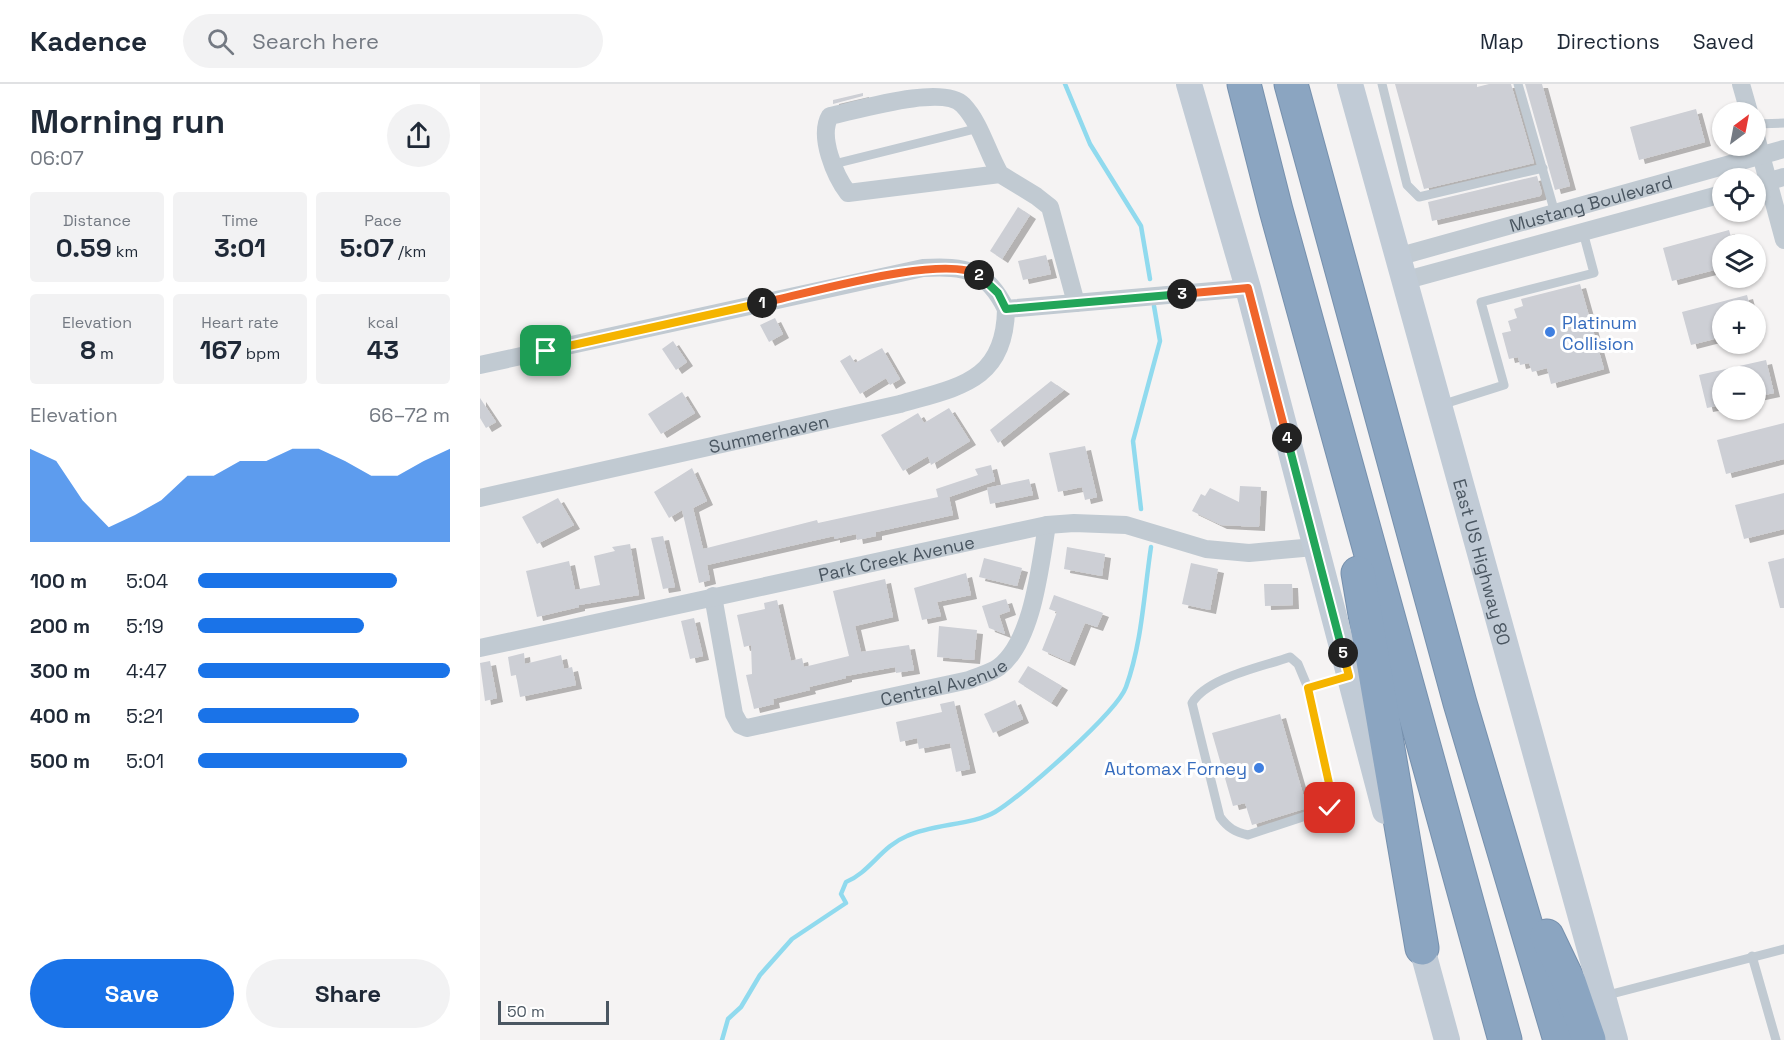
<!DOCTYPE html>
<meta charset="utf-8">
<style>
body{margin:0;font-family:"Space Grotesk",sans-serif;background:#f2f2f3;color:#1f2937;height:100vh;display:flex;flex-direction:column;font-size:22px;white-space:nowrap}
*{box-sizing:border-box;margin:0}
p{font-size:20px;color:#747a83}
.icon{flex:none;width:33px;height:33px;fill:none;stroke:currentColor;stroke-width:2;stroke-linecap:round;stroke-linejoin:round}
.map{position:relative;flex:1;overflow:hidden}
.drawer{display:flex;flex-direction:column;background:#fff;width:480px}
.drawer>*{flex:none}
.needle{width:39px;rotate:32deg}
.controls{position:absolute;left:1232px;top:18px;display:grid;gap:12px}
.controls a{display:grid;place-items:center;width:54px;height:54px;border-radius:50%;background:#fff;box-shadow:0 2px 4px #0004;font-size:30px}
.scale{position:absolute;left:18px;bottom:15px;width:111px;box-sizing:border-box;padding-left:6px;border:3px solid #4a5661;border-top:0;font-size:16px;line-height:21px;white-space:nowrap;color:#4a5661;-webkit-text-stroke:4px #fff;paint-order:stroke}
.pin{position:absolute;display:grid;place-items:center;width:51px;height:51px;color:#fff;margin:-26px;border-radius:12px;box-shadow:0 3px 9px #0006}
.km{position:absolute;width:30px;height:30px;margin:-15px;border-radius:50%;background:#222;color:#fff;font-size:16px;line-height:30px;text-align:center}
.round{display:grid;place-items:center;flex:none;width:63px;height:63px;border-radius:32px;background:#f2f2f3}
.overview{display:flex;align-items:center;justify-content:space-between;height:102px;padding:0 30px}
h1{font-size:33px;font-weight:700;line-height:45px}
.stats{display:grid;grid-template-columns:repeat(3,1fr);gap:9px;height:102px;padding:6px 30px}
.stats div{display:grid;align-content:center;border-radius:6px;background:#f2f2f3;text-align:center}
.stats b{font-size:26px;font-weight:700}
.stats small{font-size:16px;font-weight:400}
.stats p{font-size:16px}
.chart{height:168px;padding:12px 30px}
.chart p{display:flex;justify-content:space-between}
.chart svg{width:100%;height:108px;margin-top:6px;fill:#1a73e8;opacity:.7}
.button{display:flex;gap:12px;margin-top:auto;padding:12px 30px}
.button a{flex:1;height:69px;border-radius:36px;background:#1a73e8;color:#fff;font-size:24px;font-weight:700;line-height:69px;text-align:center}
.button a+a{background:#f2f2f3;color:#1f2937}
ul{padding:0 30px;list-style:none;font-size:20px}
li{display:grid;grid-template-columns:96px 72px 1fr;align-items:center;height:45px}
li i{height:15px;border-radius:8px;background:#1a73e8}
header{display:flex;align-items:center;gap:36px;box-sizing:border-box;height:84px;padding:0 30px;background:#fff;border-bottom:2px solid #e0e1e3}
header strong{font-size:28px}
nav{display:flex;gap:33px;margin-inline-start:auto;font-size:21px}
.search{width:420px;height:54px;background:#f2f2f3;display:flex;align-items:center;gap:15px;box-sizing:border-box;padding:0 21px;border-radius:33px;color:#747a83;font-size:22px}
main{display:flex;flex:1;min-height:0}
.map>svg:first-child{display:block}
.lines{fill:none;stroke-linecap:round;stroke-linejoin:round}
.stream{stroke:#90daee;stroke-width:4.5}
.building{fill:#cdcfd5;filter:url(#shadow)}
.highway-casing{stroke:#7690ad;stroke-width:35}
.lane{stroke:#c1cad2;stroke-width:9}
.street{stroke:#c1cad2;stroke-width:18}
.secondary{stroke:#c1cbd6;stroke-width:26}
.highway{stroke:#8ba5c1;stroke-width:33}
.split-1-casing{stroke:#fff;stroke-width:12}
.split-2-casing{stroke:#fff;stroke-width:12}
.split-3-casing{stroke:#fff;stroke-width:12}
.split-4-casing{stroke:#fff;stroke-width:12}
.split-5-casing{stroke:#fff;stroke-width:12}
.split-6-casing{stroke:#fff;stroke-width:12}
.split-1{stroke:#f5b400;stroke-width:8}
.split-2{stroke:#f0652b;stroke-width:8}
.split-3{stroke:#22a559;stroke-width:8}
.split-4{stroke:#f0652b;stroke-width:8}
.split-5{stroke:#22a559;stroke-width:8}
.split-6{stroke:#f5b400;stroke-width:8}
.shop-dot{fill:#3f7fe0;stroke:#fff;stroke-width:2}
.labels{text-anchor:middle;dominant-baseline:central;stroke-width:6;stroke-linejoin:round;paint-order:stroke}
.street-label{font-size:18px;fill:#4a5661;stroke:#fff}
.shop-label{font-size:18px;fill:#366cbe;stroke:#fff;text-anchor:start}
</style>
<header>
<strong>Kadence</strong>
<div class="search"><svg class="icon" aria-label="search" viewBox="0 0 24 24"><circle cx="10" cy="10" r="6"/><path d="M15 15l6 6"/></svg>Search here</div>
<nav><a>Map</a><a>Directions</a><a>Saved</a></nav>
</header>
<main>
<section class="drawer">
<div class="overview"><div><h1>Morning run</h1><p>06:07</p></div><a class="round"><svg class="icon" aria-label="share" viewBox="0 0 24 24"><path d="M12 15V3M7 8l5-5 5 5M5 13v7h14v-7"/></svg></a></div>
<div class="stats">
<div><p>Distance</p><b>0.59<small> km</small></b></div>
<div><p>Time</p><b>3:01</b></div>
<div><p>Pace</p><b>5:07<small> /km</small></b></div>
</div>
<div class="stats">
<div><p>Elevation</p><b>8<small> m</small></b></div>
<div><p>Heart rate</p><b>167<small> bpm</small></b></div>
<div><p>kcal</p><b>43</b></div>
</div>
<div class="chart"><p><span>Elevation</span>66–72 m</p>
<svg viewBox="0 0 160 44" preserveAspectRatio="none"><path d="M0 44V6L10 11L20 27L30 38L40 33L50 27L60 17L70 17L80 11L90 11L100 6L110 6L120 11L130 17L140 17L150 11L160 6V44z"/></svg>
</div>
<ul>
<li><b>100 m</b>5:04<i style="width:79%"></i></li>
<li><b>200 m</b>5:19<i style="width:66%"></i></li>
<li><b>300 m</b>4:47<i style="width:100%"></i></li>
<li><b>400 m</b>5:21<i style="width:64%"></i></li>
<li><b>500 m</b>5:01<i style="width:83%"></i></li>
</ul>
<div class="button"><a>Save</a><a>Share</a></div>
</section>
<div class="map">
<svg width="1304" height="956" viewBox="0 0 1304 956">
<defs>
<filter id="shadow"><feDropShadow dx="6" dy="4" stdDeviation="0" flood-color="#0004"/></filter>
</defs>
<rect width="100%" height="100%" fill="#f5f3f3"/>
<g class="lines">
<g class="stream">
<path d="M 585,0 L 610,60 L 661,142 L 670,195"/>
<path d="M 661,425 L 653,357 L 680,257 L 674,222"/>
<path d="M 242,956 L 248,935 L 261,923 L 280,891 L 312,855 L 366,819 L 361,810 L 366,798 C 389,789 402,762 427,752 C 452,740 493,741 515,728 C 541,713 637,628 646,603 C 662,559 664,509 671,463"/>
</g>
</g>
<g class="building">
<path d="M 915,0 L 997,0 L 997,3 L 1009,0 L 1031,0 L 1054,79 L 944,105 Z"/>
<path d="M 1045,0 L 1062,0 L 1090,102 L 1075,106 Z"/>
<path d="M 383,9 L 383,12 L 353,20 L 353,16 Z"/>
<path d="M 1216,25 L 1225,58 L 1159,76 L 1150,43 Z"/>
<path d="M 1057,92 L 1062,109 L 1060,112 L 952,137 L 948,118 Z"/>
<path d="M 538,123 L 550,131 L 522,175 L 510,167 Z"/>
<path d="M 1249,146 L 1253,160 L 1242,160 L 1242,184 L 1192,197 L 1183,164 Z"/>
<path d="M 566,171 L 571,190 L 543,196 L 538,177 Z"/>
<path d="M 1100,200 L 1124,285 L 1071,300 L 1067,284 L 1052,288 L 1049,279 L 1040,281 L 1038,273 L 1029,275 L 1022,249 L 1031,247 L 1028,237 L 1037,234 L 1034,225 L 1043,222 L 1041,215 Z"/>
<path d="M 1267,211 L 1271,226 L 1242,226 L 1242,253 L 1211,261 L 1202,228 Z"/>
<path d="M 295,234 L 303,250 L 289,258 L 280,241 Z"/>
<path d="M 193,257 L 207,278 L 196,286 L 182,265 Z"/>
<path d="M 402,264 L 420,295 L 410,301 L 406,294 L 380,310 L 360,277 L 370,271 L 375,279 Z"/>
<path d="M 1286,276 L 1294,309 L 1275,313 L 1275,292 L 1242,292 L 1242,321 L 1227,324 L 1219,291 Z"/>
<path d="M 571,297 L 584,306 L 518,359 L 510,346 Z"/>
<path d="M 202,308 L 215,329 L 181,350 L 168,330 Z"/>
<path d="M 0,314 L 16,338 L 6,344 L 0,334 Z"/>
<path d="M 469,324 L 490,357 L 451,381 L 448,372 L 423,387 L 401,351 L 438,329 L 444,339 Z"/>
<path d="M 1304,339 L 1304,375 L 1246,390 L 1237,356 Z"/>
<path d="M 605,362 L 617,413 L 605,416 L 602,403 L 578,408 L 569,369 Z"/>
<path d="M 511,381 L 515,397 L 469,413 L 473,431 L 396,448 L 396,452 L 377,456 L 376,450 L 354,455 L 354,452 L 227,481 L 230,496 L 219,499 L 202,426 L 189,434 L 174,408 L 212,384 L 227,417 L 213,424 L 223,465 L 337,436 L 338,439 L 458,413 L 456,405 L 498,391 L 495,385 Z"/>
<path d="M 549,395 L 553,411 L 510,420 L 507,404 Z"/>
<path d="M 760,402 L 781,403 L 779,443 L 741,441 L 712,427 L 721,410 L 725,412 L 730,404 L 759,418 Z"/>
<path d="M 1304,409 L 1304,445 L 1264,455 L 1255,421 Z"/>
<path d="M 78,414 L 94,441 L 57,460 L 42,433 Z"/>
<path d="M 183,452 L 195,503 L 183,505 L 171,454 Z"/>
<path d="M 150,460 L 159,511 L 99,521 L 99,523 L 57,533 L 46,487 L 89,477 L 95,506 L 120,501 L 114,472 L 135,467 L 132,463 Z"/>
<path d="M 587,463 L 625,470 L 622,492 L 584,485 Z"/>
<path d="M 504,474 L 542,484 L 537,502 L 499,493 Z"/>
<path d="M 1304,474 L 1304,524 L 1300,524 L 1288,478 Z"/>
<path d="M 711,479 L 738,485 L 730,526 L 702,520 Z"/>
<path d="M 486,489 L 491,511 L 457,518 L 461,532 L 442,536 L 434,504 Z"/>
<path d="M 405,495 L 413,533 L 375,542 L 381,568 L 429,561 L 434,586 L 416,589 L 415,583 L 366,592 L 366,594 L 329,603 L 330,606 L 293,615 L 294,620 L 274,625 L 266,591 L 272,590 L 271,561 L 264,563 L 257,531 L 285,525 L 284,519 L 297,516 L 311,577 L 322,574 L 324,583 L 369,572 L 353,507 Z"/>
<path d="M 784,500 L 812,500 L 813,521 L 785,522 Z"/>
<path d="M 574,511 L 623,529 L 617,543 L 605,539 L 589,578 L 562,566 L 577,528 L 569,525 Z"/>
<path d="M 526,515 L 530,527 L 519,531 L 525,550 L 509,544 L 502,522 Z"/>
<path d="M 214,534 L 223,572 L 210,575 L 201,537 Z"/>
<path d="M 459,542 L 497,546 L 494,576 L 457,573 Z"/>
<path d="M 44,569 L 45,580 L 81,571 L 84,585 L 92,583 L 96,601 L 40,613 L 36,591 L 31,592 L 28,573 Z"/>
<path d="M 10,577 L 17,614 L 5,617 L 0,579 Z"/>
<path d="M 548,582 L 582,602 L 571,619 L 538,598 Z"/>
<path d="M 535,616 L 543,635 L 513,649 L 504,630 Z"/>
<path d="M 474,617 L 490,685 L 476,688 L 470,659 L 439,665 L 437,654 L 420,658 L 416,638 L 462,628 L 460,620 Z"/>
<path d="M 800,630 L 827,724 L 772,741 L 765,719 L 753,722 L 732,649 Z"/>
</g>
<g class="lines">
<g class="highway-casing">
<g id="highway">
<path d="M 764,0 L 796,126 L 1025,956"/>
<path d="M 811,0 L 980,619 L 1080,956"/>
<path d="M 878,489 L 942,864"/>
<path d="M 1067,852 L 1089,898 L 1109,956"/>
</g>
</g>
<g class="lane">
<path d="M 902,0 L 927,101 L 939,113 L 1063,84"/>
<path d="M 1038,0 L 1075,129"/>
<path d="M 1275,40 L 1304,39"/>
<path d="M 354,80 L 499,44"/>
<path d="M 961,321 L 1024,301 L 1001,218 L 1114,189 L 1103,148"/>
<path d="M 828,604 L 852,713 L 850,724 L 768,751 C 755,748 748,744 740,733 L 712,619 C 728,593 782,583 810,573 L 818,580 L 828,604 L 867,593"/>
<path d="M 1272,872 L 1296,956"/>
<path d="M 1124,912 L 1304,865"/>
</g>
<g class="street">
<path d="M 1261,0 L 1269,28"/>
<path d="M 1275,49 L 1304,156"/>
<path d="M 520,90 C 507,68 501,40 483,21 C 463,0 378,26 350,32 C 338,52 355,92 368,109 L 520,90 L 556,112 L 570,123 L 596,219"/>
<path d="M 1275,101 L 1304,93"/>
<path id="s1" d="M 917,173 L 1304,65"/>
<path d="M 923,197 L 1242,110"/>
<path d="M 0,281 L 443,184 C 486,182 506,185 526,225 L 768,204"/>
<path id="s2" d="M 0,414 L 420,320 C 478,303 525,298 526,225"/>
<path id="s3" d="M 233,512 L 254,630 L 260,641 L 267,644 L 489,596 C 498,592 511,589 519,583 C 553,557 560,482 567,441"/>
<path id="s4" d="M 0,564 L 567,441 L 594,439 L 646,441 L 726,465 L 769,469 L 834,463"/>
</g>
<g class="secondary">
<path d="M 709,0 L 768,204 L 905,727"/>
<path id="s5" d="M 870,0 L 1135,956"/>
<path d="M 937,846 L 967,956"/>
</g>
<use href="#highway" class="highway"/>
</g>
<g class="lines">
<g class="split-1-casing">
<path id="split-1" d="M 66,267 L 282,219"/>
</g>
<g class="split-2-casing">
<path id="split-2" d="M 282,219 C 327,210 464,169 499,191"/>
</g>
<g class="split-3-casing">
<path id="split-3" d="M 499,191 L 518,209 L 526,225 L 702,210"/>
</g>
<g class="split-4-casing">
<path id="split-4" d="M 702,210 L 768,204 L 807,354"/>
</g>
<g class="split-5-casing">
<path id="split-5" d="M 807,354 L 863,569"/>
</g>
<g class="split-6-casing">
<path id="split-6" d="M 850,724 L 852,713 L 828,604 L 869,592 L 863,569"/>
</g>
<use href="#split-1" class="split-1"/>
<use href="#split-2" class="split-2"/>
<use href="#split-3" class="split-3"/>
<use href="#split-4" class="split-4"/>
<use href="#split-5" class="split-5"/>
<use href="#split-6" class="split-6"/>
</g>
<g class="shop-dot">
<circle cx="1070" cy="248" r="6"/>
<circle cx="779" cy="684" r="6"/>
</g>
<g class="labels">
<g class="street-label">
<text stroke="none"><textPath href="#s1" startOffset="201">Mustang Boulevard</textPath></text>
<text stroke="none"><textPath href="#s2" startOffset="296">Summerhaven</textPath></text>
<text stroke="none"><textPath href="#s4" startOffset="426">Park Creek Avenue</textPath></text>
<text stroke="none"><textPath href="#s5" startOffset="496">East US Highway 80</textPath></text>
<text stroke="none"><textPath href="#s3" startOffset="342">Central Avenue</textPath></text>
</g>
<g class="shop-label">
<text x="1082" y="238">Platinum<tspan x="1082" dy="21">Collision</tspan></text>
<text x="767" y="684" text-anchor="end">Automax Forney</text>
</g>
</g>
</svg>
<div class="controls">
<a><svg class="needle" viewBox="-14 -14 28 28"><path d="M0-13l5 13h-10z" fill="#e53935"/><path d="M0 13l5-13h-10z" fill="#747a83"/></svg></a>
<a><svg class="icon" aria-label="locate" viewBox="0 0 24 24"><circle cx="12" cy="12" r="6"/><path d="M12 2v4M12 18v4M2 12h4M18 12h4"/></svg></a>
<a><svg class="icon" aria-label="layers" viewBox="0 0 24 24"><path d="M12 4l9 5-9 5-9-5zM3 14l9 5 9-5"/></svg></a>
<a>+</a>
<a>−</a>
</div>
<div class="scale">50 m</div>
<div class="pin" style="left:66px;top:267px;background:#1e9e55"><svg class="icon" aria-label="arrive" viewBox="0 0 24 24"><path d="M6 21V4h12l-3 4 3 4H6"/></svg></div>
<div class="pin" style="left:850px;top:724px;background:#d93025"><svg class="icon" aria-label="check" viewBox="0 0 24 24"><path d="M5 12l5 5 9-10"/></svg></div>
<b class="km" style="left:282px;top:219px">1</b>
<b class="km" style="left:499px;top:191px">2</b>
<b class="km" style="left:702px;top:210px">3</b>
<b class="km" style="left:807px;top:354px">4</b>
<b class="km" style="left:863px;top:569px">5</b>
</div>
</main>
